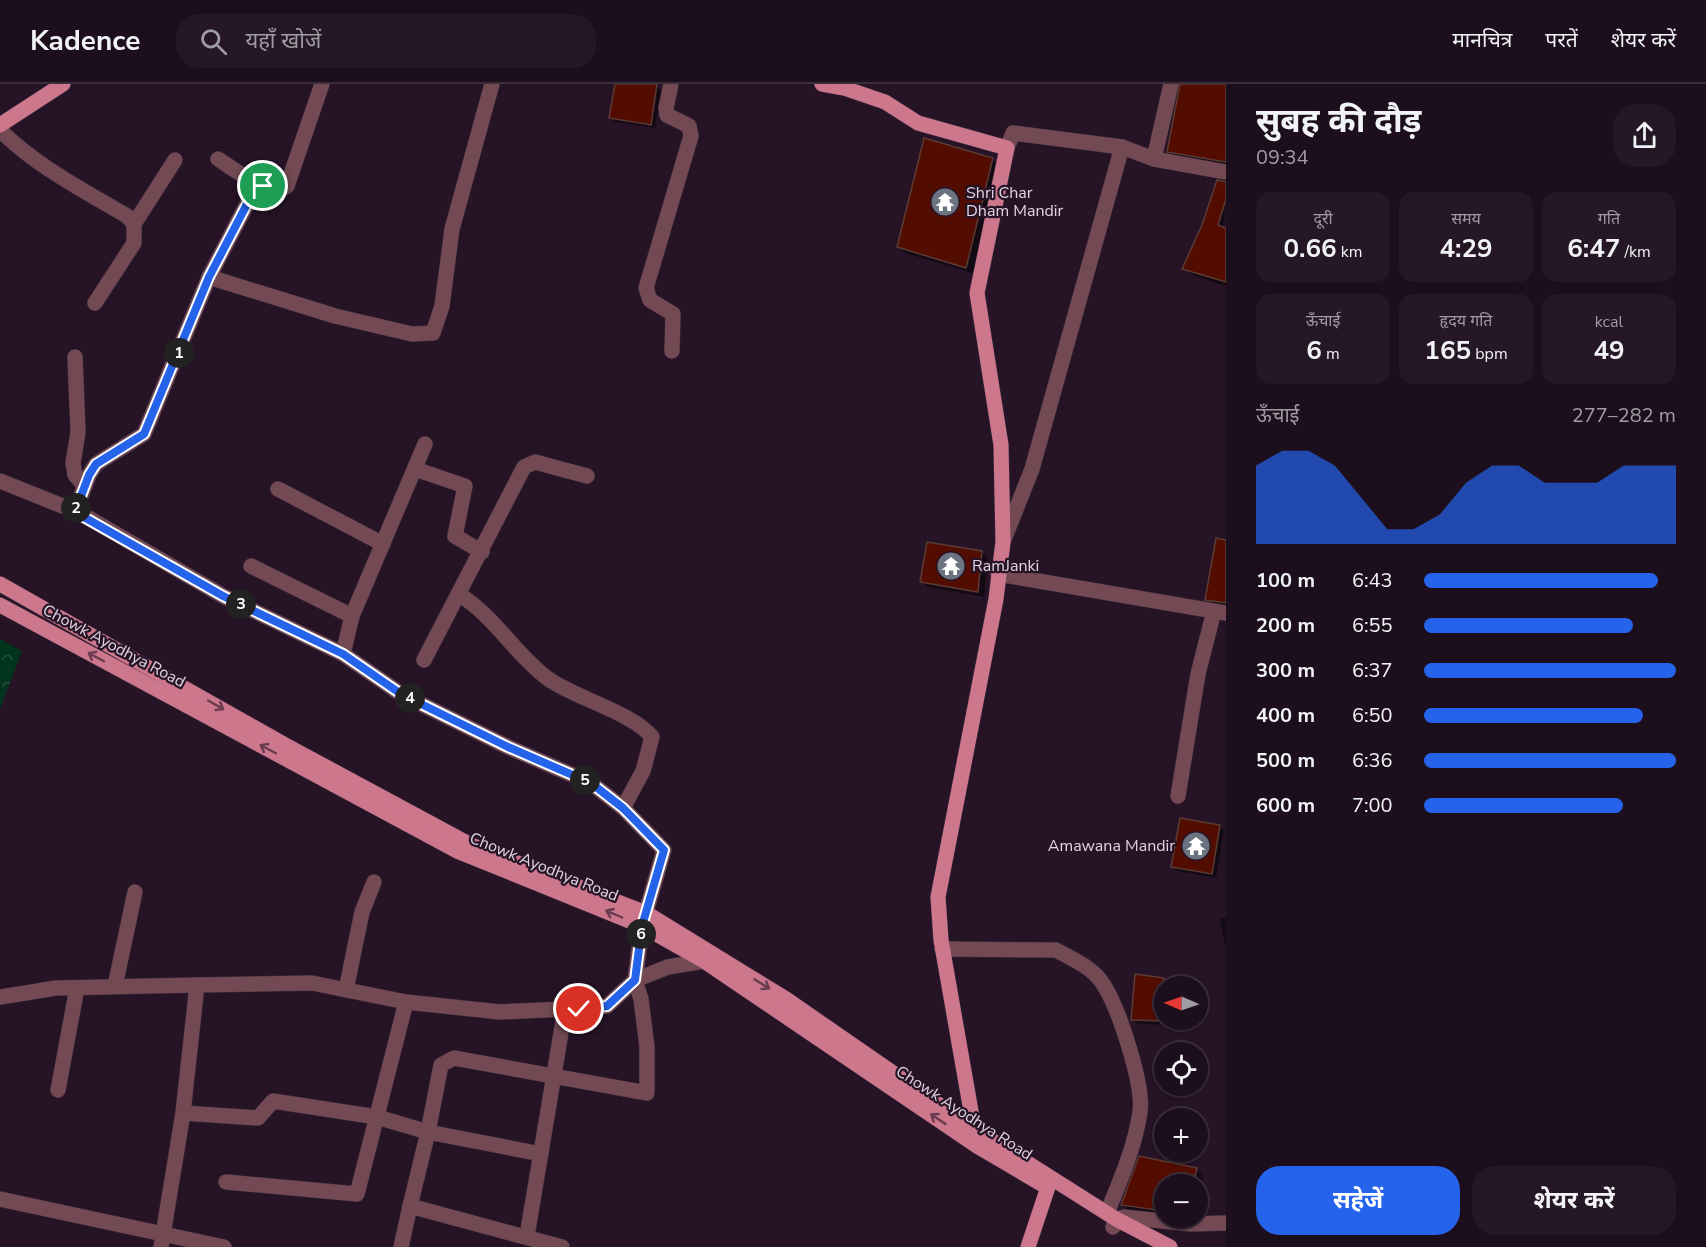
<!DOCTYPE html>
<html lang="hi">
<meta charset="utf-8">
<style>
body{margin:0;font-family:"Nunito Sans","Noto Sans Devanagari",sans-serif;background:#251725;color:#f1f3f6;height:100vh;display:flex;flex-direction:column;font-size:22px;white-space:nowrap}
*{box-sizing:border-box;margin:0}
p{font-size:20px;color:#a09ca3}
.icon{flex:none;width:33px;height:33px;fill:none;stroke:currentColor;stroke-width:2;stroke-linecap:round;stroke-linejoin:round}
.map{position:relative;flex:1;overflow:hidden}
.side{display:flex;flex-direction:column;background:#1c0e1c;width:480px}
.side>*{flex:none}
.needle{width:39px;rotate:272deg}
.buttons{position:absolute;left:1154px;top:892px;display:grid;gap:12px}
.buttons a{display:grid;place-items:center;width:54px;height:54px;border-radius:50%;background:#1c0e1c;box-shadow:0 2px 4px #0004,0 0 0 2px #3a2e3b;font-size:30px}
.pin{position:absolute;display:grid;place-items:center;width:51px;height:51px;color:#fff;margin:-26px;border:3px solid #fff;border-radius:50%;box-shadow:0 2px 6px #0007}
.km{position:absolute;width:30px;height:30px;margin:-15px;border-radius:50%;background:#222;color:#fff;font-size:16px;line-height:30px;text-align:center}
.round{display:grid;place-items:center;flex:none;width:63px;height:63px;border-radius:24px;background:#251725}
.headline{display:flex;align-items:center;justify-content:space-between;height:102px;padding:0 30px}
h1{font-size:33px;font-weight:700;line-height:45px}
.figures{display:grid;grid-template-columns:repeat(3,1fr);gap:9px;height:102px;padding:6px 30px}
.figures div{display:grid;align-content:center;border-radius:15px;background:#251725;text-align:center}
.figures b{font-size:26px;font-weight:700}
.figures small{font-size:16px;font-weight:400}
.figures p{font-size:16px}
.chart{height:168px;padding:12px 30px}
.chart p{display:flex;justify-content:space-between}
.chart svg{width:100%;height:108px;margin-top:6px;fill:#2563eb;opacity:.7}
.primary-button{display:flex;gap:12px;margin-top:auto;padding:12px 30px}
.primary-button a{flex:1;height:69px;border-radius:24px;background:#2563eb;color:#fff;font-size:24px;font-weight:700;line-height:69px;text-align:center}
.primary-button a+a{background:#251725;color:#f1f3f6}
ul{padding:0 30px;list-style:none;font-size:20px}
li{display:grid;grid-template-columns:96px 72px 1fr;align-items:center;height:45px}
li i{height:15px;border-radius:8px;background:#2563eb}
header{display:flex;align-items:center;gap:36px;box-sizing:border-box;height:84px;padding:0 30px;background:#1c0e1c;border-bottom:2px solid #3a2e3b}
header strong{font-size:28px}
nav{display:flex;gap:33px;margin-inline-start:auto;font-size:21px}
.search{width:420px;height:54px;background:#251725;display:flex;align-items:center;gap:15px;box-sizing:border-box;padding:0 21px;border-radius:24px;color:#a09ca3;font-size:22px}
main{display:flex;flex:1;min-height:0}
.map>svg:first-child{display:block}
.park{fill:url(#park-crowns)}
.shadow{fill:#0007}
.building{fill:#520c00;stroke:#5b3c35;stroke-width:1.5}
.lines{fill:none;stroke-linecap:round;stroke-linejoin:round}
.minor-casing{stroke:#402e40;stroke-width:16}
.major-casing{stroke:#402e40;stroke-width:16}
.minor{stroke:#734a53;stroke-width:15}
.major{stroke:#cd778d;stroke-width:15}
.oneway{stroke:#693b4f}
.route-casing{stroke:#fff;stroke-width:12}
.route{stroke:#2563eb;stroke-width:8}
.labels{text-anchor:middle;dominant-baseline:central;stroke-width:4.5;stroke-linejoin:round;paint-order:stroke}
.poi-label{font-size:16px;fill:#e0d3e0;stroke:#261326;text-anchor:start}
.street-label{font-size:16px;fill:#e0d3e0;stroke:#261326}
</style>
<header>
<strong>Kadence</strong>
<div class="search"><svg class="icon" aria-label="search" viewBox="0 0 24 24"><circle cx="10" cy="10" r="6"/><path d="M15 15l6 6"/></svg>यहाँ खोजें</div>
<nav><a>मानचित्र</a><a>परतें</a><a>शेयर करें</a></nav>
</header>
<main>
<div class="map">
<svg width="1226" height="1163" viewBox="0 0 1226 1163">
<defs>
<pattern id="park-crowns" width="20" height="18" patternUnits="userSpaceOnUse" patternTransform="scale(1.5)"><rect width="20" height="18" fill="#03341d"/><path d="M2 6a3 3 0 1 1 6 0M12 15a3 3 0 1 1 6 0" fill="none" stroke="#27503e"/></pattern>
</defs>
<rect width="100%" height="100%" fill="#261326"/>
<path class="park" d="M 0,555 L 22,567 L 0,625 Z"/>
<g class="shadow">
<path d="M 617,0 L 649,0 L 661,6 L 655,44 L 615,38 L 611,33 Z"/>
<path d="M 1182,0 L 1226,0 L 1226,83 L 1175,73 L 1169,67 Z"/>
<path d="M 992,75 L 998,82 L 973,189 L 905,169 L 898,162 Z"/>
<path d="M 1226,100 L 1224,145 L 1226,202 L 1190,190 L 1184,184 Z"/>
<path d="M 1226,458 L 1226,524 L 1213,521 L 1207,515 Z"/>
<path d="M 981,468 L 988,475 L 984,513 L 928,503 L 921,497 Z"/>
<path d="M 1219,742 L 1224,747 L 1216,794 L 1178,787 L 1173,783 Z"/>
<path d="M 1226,834 L 1226,867 L 1220,835 Z"/>
<path d="M 1137,892 L 1178,898 L 1183,902 L 1164,903 L 1164,936 L 1179,936 L 1178,941 L 1137,940 L 1133,935 Z"/>
<path d="M 1140,1073 L 1197,1086 L 1203,1092 L 1197,1116 L 1197,1101 L 1164,1101 L 1164,1131 L 1129,1127 L 1123,1120 Z"/>
</g>
<g class="building">
<path d="M 615,0 L 657,0 L 651,41 L 609,34 Z"/>
<path d="M 1180,0 L 1226,0 L 1226,78 L 1167,68 Z"/>
<path d="M 924,54 L 993,74 L 966,184 L 897,163 Z"/>
<path d="M 1217,96 L 1226,98 L 1226,115 L 1218,141 L 1226,144 L 1226,198 L 1182,185 L 1202,141 Z"/>
<path d="M 1216,454 L 1226,456 L 1226,519 L 1205,516 Z"/>
<path d="M 927,458 L 982,467 L 978,508 L 920,498 Z"/>
<path d="M 1180,734 L 1220,741 L 1212,790 L 1171,783 Z"/>
<path d="M 1135,890 L 1164,894 L 1164,937 L 1131,936 Z"/>
<path d="M 1139,1072 L 1197,1084 L 1193,1101 L 1164,1101 L 1164,1127 L 1121,1121 Z"/>
</g>
<g class="lines">
<g class="minor-casing">
<g id="minor">
<path d="M 671,0 L 666,24 L 667,31 L 689,42 L 691,52 L 646,204 L 650,216 L 673,230 L 672,267"/>
<path d="M 0,46 C 36,82 83,106 127,132 L 134,140 L 134,159 L 95,219"/>
<path d="M 1007,64 L 1013,49 L 1122,63 L 1154,75 L 1226,88"/>
<path d="M 218,75 C 234,85 271,115 287,102 L 322,0"/>
<path d="M 1154,75 L 1171,0"/>
<path d="M 134,140 L 175,76"/>
<path d="M 209,193 L 335,232 L 412,250 L 433,249 L 442,222 L 452,145 L 492,0"/>
<path d="M 75,273 L 78,348 L 73,379 L 75,391 L 85,402"/>
<path d="M 415,385 L 465,402 L 455,452 L 482,468"/>
<path d="M 0,397 L 80,429 L 223,512 L 343,570 L 401,610 L 508,663 L 591,699 L 623,724 L 664,766 L 642,842 L 635,896 L 641,915 L 647,963 L 647,1009 L 454,974 L 441,981 L 428,1048 L 377,1033 L 273,1017 L 258,1034 L 183,1029"/>
<path d="M 278,405 L 383,460"/>
<path d="M 75,427 L 89,391 L 96,380 L 144,350 L 209,193 L 258,99"/>
<path d="M 1003,458 L 1032,385 L 1122,63"/>
<path d="M 251,482 L 352,532"/>
<path d="M 998,490 L 1226,529"/>
<path d="M 460,511 C 496,534 514,569 547,594 C 574,614 632,628 652,653 L 643,687 L 623,724"/>
<path d="M 343,570 L 352,532 L 425,360"/>
<path d="M 424,576 L 524,383 L 535,378 L 587,392"/>
<path d="M 1178,712 L 1198,590 L 1214,527"/>
<path d="M 942,865 L 1056,866 C 1071,874 1091,883 1101,897 C 1118,920 1144,1001 1140,1028 C 1135,1063 1120,1097 1107,1129"/>
<path d="M 115,902 L 135,808"/>
<path d="M 346,906 L 362,828 L 374,798"/>
<path d="M 0,913 L 56,904 L 197,901"/>
<path d="M 58,1006 L 77,904"/>
<path d="M 226,1098 L 357,1110 L 406,918"/>
<path d="M 0,1115 L 224,1163"/>
<path d="M 410,1122 L 428,1048 L 541,1070"/>
<path d="M 1113,1143 L 1116,1135 L 1124,1133 L 1191,1140 L 1226,1139"/>
<path d="M 527,1152 L 565,925"/>
<path d="M 161,1163 L 183,1029 L 197,901 L 312,899 L 406,918 L 500,928 L 565,925 L 607,922 L 635,896 L 668,883 L 704,877"/>
<path d="M 401,1163 L 410,1122 L 562,1163"/>
</g>
</g>
<g class="major-casing">
<g id="major">
<path d="M 822,0 L 844,4 L 885,18 L 918,39 L 1007,64 L 977,209 L 1001,361 L 1003,458 L 996,515 L 938,813 L 941,856 L 975,1050"/>
<path d="M 0,41 L 63,0"/>
<path d="M 0,500 L 287,662 L 471,761 L 646,829 L 786,915 L 974,1045 L 1116,1135 L 1170,1163"/>
<path d="M 0,521 L 457,767 L 642,842 L 704,877 L 977,1062 L 1045,1102"/>
<path d="M 1028,1163 L 1048,1103"/>
</g>
</g>
<use href="#minor" class="minor"/>
<use href="#major" class="major"/>
</g>
<defs><path id="oneway-shaft" d="M-6 0H5M1.5-3L5.5 0L1.5 3" fill="none" stroke-width="1.6" stroke-linecap="round" stroke-linejoin="round" transform="scale(1.5)"/></defs>
<g class="oneway">
<use href="#oneway-shaft" transform="translate(96 573) rotate(-152)"/>
<use href="#oneway-shaft" transform="translate(216 621) rotate(30)"/>
<use href="#oneway-shaft" transform="translate(268 665) rotate(-152)"/>
<use href="#oneway-shaft" transform="translate(614 830) rotate(-157)"/>
<use href="#oneway-shaft" transform="translate(762 900) rotate(32)"/>
<use href="#oneway-shaft" transform="translate(938 1035) rotate(-146)"/>
</g>
<g class="lines">
<g class="route-casing">
<path id="route" d="M 263,102 L 258,99 L 209,193 L 144,350 L 96,380 L 89,391 L 75,428 L 223,512 L 343,570 L 401,610 L 508,663 L 591,699 L 623,724 L 664,766 L 642,842 L 635,896 L 607,922 L 579,925"/>
</g>
<use href="#route" class="route"/>
</g>
<defs>
<g id="temple-disc" transform="scale(1.5)"><circle r="9.5" fill="#6b7280" stroke="#261326"/><path d="M0-6L5-2H3V0L6.5 2.5H4V6H1.5V3h-3V6H-4V2.5H-6.5L-3 0V-2H-5Z" fill="#fff"/></g>
</defs>
<g fill-rule="evenodd">
<use href="#temple-disc" x="945" y="118"/>
<use href="#temple-disc" x="951" y="482"/>
<use href="#temple-disc" x="1196" y="762"/>
</g>
<g class="labels">
<g class="poi-label">
<text x="966" y="109">Shri Char<tspan x="966" dy="18">Dham Mandir</tspan></text>
<text x="972" y="482">RamJanki</text>
<text x="1175" y="762" text-anchor="end">Amawana Mandir</text>
</g>
<g class="street-label">
<text transform="translate(114 562) rotate(28)">Chowk Ayodhya Road</text>
<text transform="translate(544 783) rotate(22)">Chowk Ayodhya Road</text>
<text transform="translate(964 1029) rotate(33)">Chowk Ayodhya Road</text>
</g>
</g>
</svg>
<div class="buttons">
<a><svg class="needle" viewBox="-14 -14 28 28"><path d="M0-13l5 13h-10z" fill="#e53935"/><path d="M0 13l5-13h-10z" fill="#a09ca3"/></svg></a>
<a><svg class="icon" aria-label="locate" viewBox="0 0 24 24"><circle cx="12" cy="12" r="6"/><path d="M12 2v4M12 18v4M2 12h4M18 12h4"/></svg></a>
<a>+</a>
<a>−</a>
</div>
<div class="pin" style="left:263px;top:102px;background:#1e9e55"><svg class="icon" aria-label="arrive" viewBox="0 0 24 24"><path d="M6 21V4h12l-3 4 3 4H6"/></svg></div>
<div class="pin" style="left:579px;top:925px;background:#d93025"><svg class="icon" aria-label="check" viewBox="0 0 24 24"><path d="M5 12l5 5 9-10"/></svg></div>
<b class="km" style="left:179px;top:269px">1</b>
<b class="km" style="left:76px;top:424px">2</b>
<b class="km" style="left:241px;top:520px">3</b>
<b class="km" style="left:410px;top:614px">4</b>
<b class="km" style="left:585px;top:696px">5</b>
<b class="km" style="left:641px;top:850px">6</b>
</div>
<section class="side">
<div class="headline"><div><h1>सुबह की दौड़</h1><p>09:34</p></div><a class="round"><svg class="icon" aria-label="share" viewBox="0 0 24 24"><path d="M12 15V3M7 8l5-5 5 5M5 13v7h14v-7"/></svg></a></div>
<div class="figures">
<div><p>दूरी</p><b>0.66<small> km</small></b></div>
<div><p>समय</p><b>4:29</b></div>
<div><p>गति</p><b>6:47<small> /km</small></b></div>
</div>
<div class="figures">
<div><p>ऊँचाई</p><b>6<small> m</small></b></div>
<div><p>हृदय गति</p><b>165<small> bpm</small></b></div>
<div><p>kcal</p><b>49</b></div>
</div>
<div class="chart"><p><span>ऊँचाई</span>277–282 m</p>
<svg viewBox="0 0 160 44" preserveAspectRatio="none"><path d="M0 44V12L10 6L20 6L30 12L40 25L50 38L60 38L70 32L80 19L90 12L100 12L110 19L120 19L130 19L140 12L150 12L160 12V44z"/></svg>
</div>
<ul>
<li><b>100 m</b>6:43<i style="width:93%"></i></li>
<li><b>200 m</b>6:55<i style="width:83%"></i></li>
<li><b>300 m</b>6:37<i style="width:100%"></i></li>
<li><b>400 m</b>6:50<i style="width:87%"></i></li>
<li><b>500 m</b>6:36<i style="width:100%"></i></li>
<li><b>600 m</b>7:00<i style="width:79%"></i></li>
</ul>
<div class="primary-button"><a>सहेजें</a><a>शेयर करें</a></div>
</section>
</main>
